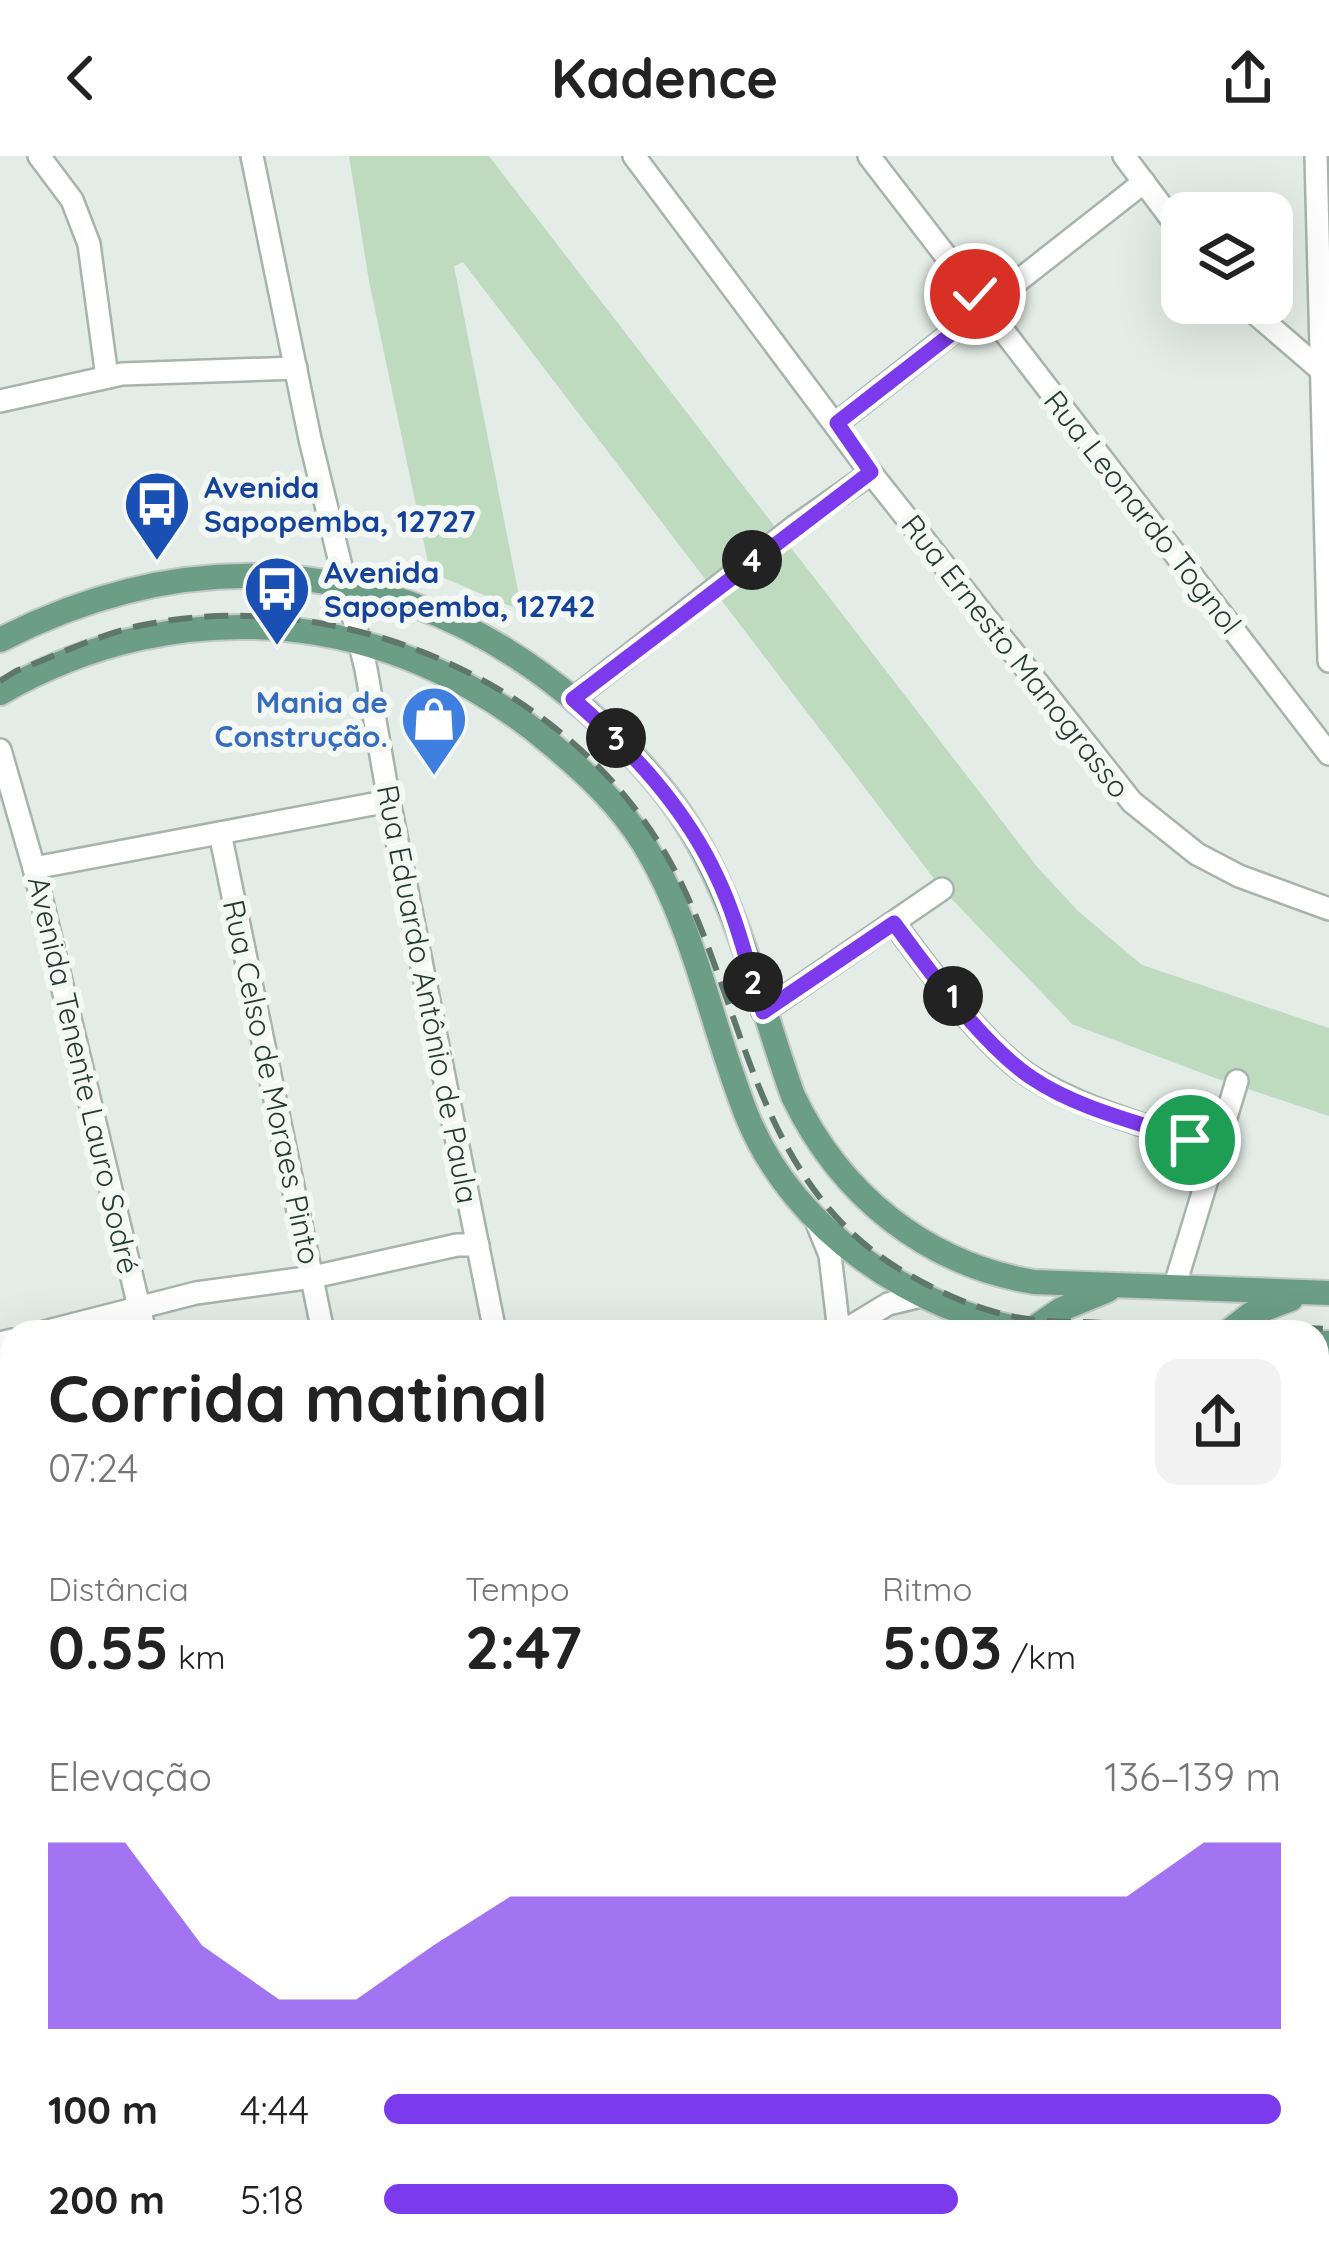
<!DOCTYPE html>
<html lang="pt">
<meta charset="utf-8">
<style>
body{margin:0;font-family:Quicksand,sans-serif;background:#f2f2f2;color:#222;height:100vh;display:flex;flex-direction:column;font-size:45px;white-space:nowrap}
*{box-sizing:border-box;margin:0}
p{font-size:39px;color:#767676}
.icon{flex:none;width:66px;height:66px;fill:none;stroke:currentColor;stroke-width:2;stroke-linecap:round;stroke-linejoin:round}
.map{position:relative;flex:1;overflow:hidden}
.panel{position:absolute;left:0px;top:1164px;width:1329px;height:948px;display:flex;flex-direction:column;background:#fff;border-radius:36px 36px 0 0;box-shadow:0 12px 48px #0002}
.panel>*{flex:none}
.controls{position:absolute;left:1161px;top:36px;display:grid;gap:24px}
.controls a{display:grid;place-items:center;width:132px;height:132px;border-radius:24px;background:#fff;box-shadow:0 12px 48px #0002;font-size:60px}
.pin{position:absolute;display:grid;place-items:center;width:102px;height:102px;color:#fff;margin:-51px;border:6px solid #fff;border-radius:50%;box-shadow:0 3px 12px #0007}
.km{position:absolute;width:60px;height:60px;margin:-30px;border-radius:50%;background:#222;color:#fff;font-size:33px;line-height:60px;text-align:center}
.round{display:grid;place-items:center;flex:none;width:126px;height:126px;border-radius:24px;background:#f2f2f2}
.summary{display:flex;align-items:center;justify-content:space-between;height:204px;padding:0 48px}
h1{font-size:66px;font-weight:800;line-height:90px}
.metrics{display:grid;grid-template-columns:repeat(3,1fr);gap:18px;height:204px;padding:12px 48px}
.metrics div{display:grid;align-content:center}
.metrics b{font-size:60px;font-weight:800}
.metrics small{font-size:33px;font-weight:400}
.metrics p{font-size:33px}
.chart{height:336px;padding:24px 48px}
.chart p{display:flex;justify-content:space-between}
.chart svg{width:100%;height:216px;margin-top:12px;fill:#7c3aed;opacity:.7}
ul{padding:0 48px;list-style:none;font-size:39px}
li{display:grid;grid-template-columns:192px 144px 1fr;align-items:center;height:90px}
li i{height:30px;border-radius:15px;background:#7c3aed}
header{display:flex;justify-content:space-between;align-items:center;height:156px;padding:0 48px;background:#fff;font-size:54px;font-weight:800}
.map>svg:first-child{display:block}
.green{fill:#bedbbf}
.lines{fill:none;stroke-linecap:round;stroke-linejoin:round}
.minor-casing{stroke:#a6b4ac;stroke-width:26}
.major-casing{stroke:#c2c8c5;stroke-width:28}
.minor{stroke:#fff;stroke-width:21}
.major{stroke:#6b9e85;stroke-width:24}
.rail{stroke:#5f776b;stroke-width:6;stroke-dasharray:24 12;stroke-linecap:butt}
.route-casing{stroke:#fff;stroke-width:24}
.route{stroke:#7c3aed;stroke-width:15}
.labels{text-anchor:middle;dominant-baseline:central;stroke-width:12;stroke-linejoin:round;paint-order:stroke}
.transit-label{font-size:30px;font-weight:bold;fill:#164399;stroke:#f3f8f5;text-anchor:start}
.street-label{font-size:30px;fill:#243c30;stroke:#f3f8f5}
.shop-label{font-size:30px;font-weight:bold;fill:#366cbe;stroke:#f3f8f5;text-anchor:end}
</style>
<header><svg class="icon" aria-label="back" viewBox="0 0 24 24"><path d="M15 5l-7 7 7 7"/></svg>Kadence<svg class="icon" aria-label="share" viewBox="0 0 24 24"><path d="M12 15V3M7 8l5-5 5 5M5 13v7h14v-7"/></svg></header>
<div class="map">
<svg width="1329" height="2112" viewBox="0 0 1329 2112">
<rect width="100%" height="100%" fill="#e3ece6"/>
<path class="green" d="M 349,0 L 489,0 L 1038,712 L 1078,755 L 1142,809 L 1329,872 L 1329,960 L 1215,922 L 1072,868 L 942,733 L 463,106 L 454,110 L 522,455 L 430,416 L 369,125 Z"/>
<g class="lines">
<g class="minor-casing">
<g id="minor">
<path d="M 39,0 L 72,44 L 89,88 L 107,221"/>
<path d="M 252,0 L 310,283 L 366,513 L 389,645 L 495,1176"/>
<path d="M 634,0 L 871,317 L 1132,646 L 1197,698 L 1239,720 L 1329,753"/>
<path d="M 869,0 L 1329,598"/>
<path d="M 1124,0 L 1182,77"/>
<path d="M 1316,0 L 1329,505"/>
<path d="M 1243,147 L 1329,221"/>
<path d="M 0,245 L 122,218 L 296,212"/>
<path d="M 837,267 L 1144,26"/>
<path d="M 573,543 L 794,371 L 871,317"/>
<path d="M 0,594 L 34,712 L 145,1176"/>
<path d="M 220,677 L 323,1176"/>
<path d="M 34,712 L 389,645"/>
<path d="M 894,767 C 929,814 987,895 1036,924 C 1091,957 1157,971 1216,995"/>
<path d="M 763,856 L 942,733"/>
<path d="M 815,1062 L 830,1099 L 839,1176"/>
<path d="M 1175,1129 L 1237,925"/>
<path d="M 44,1176 L 196,1137 L 313,1121 L 457,1089 L 478,1089"/>
<path d="M 842,1176 L 888,1148 L 921,1140"/>
<path d="M 0,1187 L 12,1184"/>
<path d="M 1317,1404 L 1329,1407"/>
<path d="M 0,1460 L 12,1462"/>
<path d="M 1317,1589 L 1329,1592"/>
<path d="M 0,1693 L 12,1689"/>
<path d="M 74,2100 L 75,2112"/>
<path d="M 212,2100 L 215,2112"/>
<path d="M 369,2100 L 372,2112"/>
<path d="M 575,2100 L 581,2112"/>
<path d="M 751,2100 L 754,2112"/>
<path d="M 867,2100 L 869,2112"/>
<path d="M 1049,2100 L 1051,2112"/>
<path d="M 1234,2100 L 1236,2112"/>
<path d="M 538,2112 L 558,2100"/>
</g>
</g>
<g class="major-casing">
<g id="major">
<path d="M 0,484 C 202,380 413,402 585,553 C 626,590 664,629 692,676 C 740,756 762,853 793,940 C 840,1038 925,1108 1034,1126 L 1329,1137"/>
<path d="M 0,537 C 181,433 393,453 551,588 C 586,617 620,649 644,688 C 695,771 711,870 747,960 C 794,1075 914,1155 1034,1176"/>
<path d="M 1030,1175 L 1062,1153 L 1108,1134"/>
<path d="M 1228,1176 L 1251,1158 L 1291,1143"/>
<path d="M 1317,1187 L 1329,1187"/>
</g>
</g>
<use href="#minor" class="minor"/>
<use href="#major" class="major"/>
<path class="rail" d="M 0,525 L 16,515 C 57,499 100,478 143,469 C 352,426 592,537 683,731 C 746,864 760,1025 896,1111 C 935,1135 976,1154 1021,1162 C 1047,1167 1076,1165 1103,1167 C 1178,1170 1254,1169 1329,1173"/>
</g>
<g class="lines">
<g class="route-casing">
<path id="route" d="M 975,138 L 986,151 L 837,267 L 871,316 L 573,543 C 632,595 685,651 718,723 C 738,765 748,812 763,856 L 894,767 C 929,815 984,890 1032,922 C 1078,953 1138,966 1190,984"/>
</g>
<use href="#route" class="route"/>
</g>
<defs>
<g id="bus-pin" transform="scale(3.45)"><path d="M0 17L-7.5 6A9.5 9.5 0 1 1 7.5 6Z" fill="#1a4fb4" stroke="#f3f8f5"/><path d="M-5-6H5V4H4V6H2V4H-2V6H-4V4H-5ZM-3.5-4V0h7V-4ZM-3.5 1.2v1.5H-2V1.2ZM2 1.2v1.5H3.5V1.2Z" fill="#fff"/></g>
<g id="shop-pin" transform="scale(3.45)"><path d="M0 17L-7.5 6A9.5 9.5 0 1 1 7.5 6Z" fill="#3f7fe0" stroke="#f3f8f5"/><path d="M-5-2.5h2.3a2.7 3.5 0 0 1 5.4 0H5L5.5 6h-11ZM-1.5-2.5h3a1.5 2.3 0 0 0-3 0Z" fill="#fff"/></g>
</defs>
<g fill-rule="evenodd">
<use href="#bus-pin" x="157" y="348"/>
<use href="#bus-pin" x="277" y="433"/>
<use href="#shop-pin" x="434" y="563"/>
</g>
<g class="labels">
<g class="transit-label">
<text x="204" y="331">Avenida<tspan x="204" dy="34">Sapopemba, 12727</tspan></text>
<text x="324" y="416">Avenida<tspan x="324" dy="34">Sapopemba, 12742</tspan></text>
</g>
<g class="street-label">
<text transform="translate(1143 356) rotate(52)">Rua Leonardo Tognol</text>
<text transform="translate(1016 500) rotate(52)">Rua Ernesto Manograsso</text>
<text transform="translate(428 838) rotate(79)">Rua Eduardo Antônio de Paula</text>
<text transform="translate(84 919) rotate(77)">Avenida Tenente Lauro Sodré</text>
<text transform="translate(272 926) rotate(78)">Rua Celso de Moraes Pinto</text>
</g>
<g class="shop-label">
<text x="388" y="546">Mania de<tspan x="388" dy="34">Construção.</tspan></text>
</g>
</g>
</svg>
<div class="controls">
<a><svg class="icon" aria-label="layers" viewBox="0 0 24 24"><path d="M12 4l9 5-9 5-9-5zM3 14l9 5 9-5"/></svg></a>
</div>
<div class="pin" style="left:1190px;top:984px;background:#1e9e55"><svg class="icon" aria-label="arrive" viewBox="0 0 24 24"><path d="M6 21V4h12l-3 4 3 4H6"/></svg></div>
<div class="pin" style="left:975px;top:138px;background:#d93025"><svg class="icon" aria-label="check" viewBox="0 0 24 24"><path d="M5 12l5 5 9-10"/></svg></div>
<b class="km" style="left:953px;top:840px">1</b>
<b class="km" style="left:753px;top:826px">2</b>
<b class="km" style="left:616px;top:582px">3</b>
<b class="km" style="left:752px;top:404px">4</b>
<section class="panel">
<div class="summary"><div><h1>Corrida matinal</h1><p>07:24</p></div><a class="round"><svg class="icon" aria-label="share" viewBox="0 0 24 24"><path d="M12 15V3M7 8l5-5 5 5M5 13v7h14v-7"/></svg></a></div>
<div class="metrics">
<div><p>Distância</p><b>0.55<small> km</small></b></div>
<div><p>Tempo</p><b>2:47</b></div>
<div><p>Ritmo</p><b>5:03<small> /km</small></b></div>
</div>
<div class="chart"><p><span>Elevação</span>136–139 m</p>
<svg viewBox="0 0 160 44" preserveAspectRatio="none"><path d="M0 44V6L10 6L20 27L30 38L40 38L50 27L60 17L70 17L80 17L90 17L100 17L110 17L120 17L130 17L140 17L150 6L160 6V44z"/></svg>
</div>
<ul>
<li><b>100 m</b>4:44<i style="width:100%"></i></li>
<li><b>200 m</b>5:18<i style="width:64%"></i></li>
</ul>
</section>
</div>
